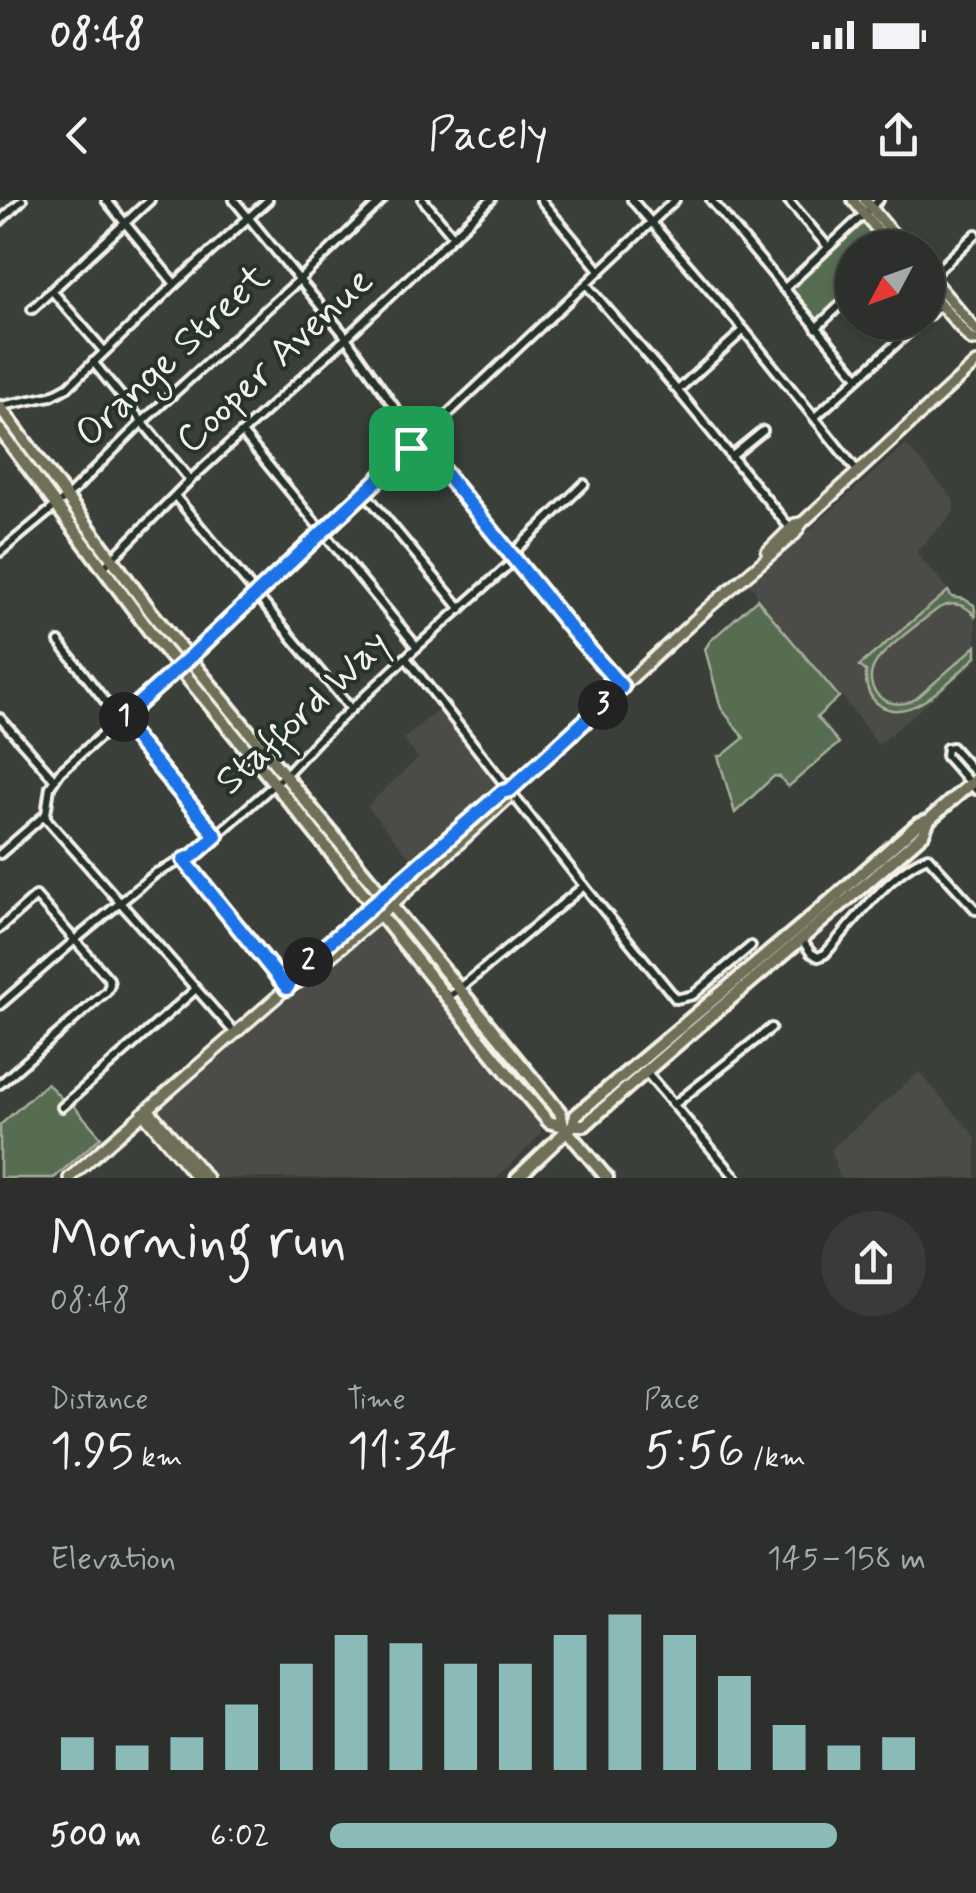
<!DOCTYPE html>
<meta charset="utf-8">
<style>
body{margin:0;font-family:Mynerve,sans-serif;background:#383b38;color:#f1f3f6;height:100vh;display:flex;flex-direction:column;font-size:38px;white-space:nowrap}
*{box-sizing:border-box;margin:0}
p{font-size:32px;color:#a6a9a9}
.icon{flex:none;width:55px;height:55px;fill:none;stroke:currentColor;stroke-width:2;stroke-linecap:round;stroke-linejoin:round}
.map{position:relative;height:978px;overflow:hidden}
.drawer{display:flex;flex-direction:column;background:#2c2f2c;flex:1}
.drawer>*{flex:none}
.needle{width:65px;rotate:229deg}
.buttons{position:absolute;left:835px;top:30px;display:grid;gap:20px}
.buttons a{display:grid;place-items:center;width:110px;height:110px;border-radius:50%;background:#2c2f2c;box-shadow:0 2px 8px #0004,0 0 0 2px #484a48;font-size:50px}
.pin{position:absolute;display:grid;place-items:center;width:85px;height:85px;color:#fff;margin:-42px;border-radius:20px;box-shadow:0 5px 15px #0006}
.km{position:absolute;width:50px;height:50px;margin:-25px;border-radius:50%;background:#222;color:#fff;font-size:28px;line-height:50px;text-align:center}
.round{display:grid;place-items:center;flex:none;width:105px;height:105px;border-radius:52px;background:#383b38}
.headline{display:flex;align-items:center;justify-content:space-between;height:170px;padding:0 50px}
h1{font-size:55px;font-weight:600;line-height:75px}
.figures{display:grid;grid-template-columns:repeat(3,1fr);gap:15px;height:170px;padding:10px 50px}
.figures div{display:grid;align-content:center}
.figures b{font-size:50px;font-weight:600}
.figures small{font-size:28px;font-weight:400}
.figures p{font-size:28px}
.chart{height:280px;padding:20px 50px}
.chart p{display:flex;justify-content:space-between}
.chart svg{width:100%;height:180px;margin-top:10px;stroke:#8bbbb9;stroke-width:6}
ul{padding:0 50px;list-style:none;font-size:32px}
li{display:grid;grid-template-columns:160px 120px 1fr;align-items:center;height:75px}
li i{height:25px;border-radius:12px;background:#8bbbb9}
.status{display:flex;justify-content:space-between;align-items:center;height:70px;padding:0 50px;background:#2c2f2c;direction:ltr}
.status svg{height:28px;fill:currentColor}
header{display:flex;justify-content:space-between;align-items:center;height:130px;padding:0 50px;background:#2c2f2c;font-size:45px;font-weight:600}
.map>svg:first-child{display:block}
.built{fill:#4b4b46}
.green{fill:#576d51;stroke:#a6af9c;stroke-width:2.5}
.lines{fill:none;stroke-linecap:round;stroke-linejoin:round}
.minor-casing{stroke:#f4f1e8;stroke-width:14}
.major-casing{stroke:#f4f1e8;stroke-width:16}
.highway-casing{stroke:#f4f1e8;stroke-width:18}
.minor{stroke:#26332d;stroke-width:6}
.major{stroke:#706f59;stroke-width:9}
.highway{stroke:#706f59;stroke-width:10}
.route-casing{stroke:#fff;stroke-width:20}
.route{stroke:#1a73e8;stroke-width:12}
.labels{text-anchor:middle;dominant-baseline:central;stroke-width:8;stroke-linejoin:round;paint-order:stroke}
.street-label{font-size:40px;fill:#f4f1e8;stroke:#26332d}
</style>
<div class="status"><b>08:48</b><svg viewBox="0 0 49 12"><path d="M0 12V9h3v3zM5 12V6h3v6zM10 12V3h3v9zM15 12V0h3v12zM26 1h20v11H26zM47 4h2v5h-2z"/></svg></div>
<header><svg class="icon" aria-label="back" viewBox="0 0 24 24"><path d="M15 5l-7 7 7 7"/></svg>Pacely<svg class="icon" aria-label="share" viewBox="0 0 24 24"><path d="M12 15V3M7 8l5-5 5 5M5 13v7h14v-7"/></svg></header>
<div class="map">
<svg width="976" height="978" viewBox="0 0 976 978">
<rect width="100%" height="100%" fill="#3a3f3a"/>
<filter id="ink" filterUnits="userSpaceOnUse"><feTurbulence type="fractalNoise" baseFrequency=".01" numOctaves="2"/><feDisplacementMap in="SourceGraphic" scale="20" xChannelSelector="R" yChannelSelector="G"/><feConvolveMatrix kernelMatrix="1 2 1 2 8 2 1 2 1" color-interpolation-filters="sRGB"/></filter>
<g filter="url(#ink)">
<g class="built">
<path d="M 906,244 L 954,300 L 954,311 L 951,316 L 916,352 L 955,397 L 965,398 L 976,405 L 976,462 L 878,545 L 842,496 L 839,497 L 757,399 L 755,389 L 747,385 Z"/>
<path d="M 439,509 L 498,581 L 499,586 L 414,662 L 367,606 L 418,558 L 403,539 Z"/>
<path d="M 378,722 L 500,874 L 540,926 L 541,932 L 531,945 L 497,978 L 215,978 L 156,910 Z"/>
<path d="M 919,872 L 976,937 L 976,978 L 840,978 L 831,949 Z"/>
</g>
<g class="green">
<path d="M 870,17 L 895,47 L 852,48 L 852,87 L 817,120 L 791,89 Z"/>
<path d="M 948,391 L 952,397 L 964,399 L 974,405 L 976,417 C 966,404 953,401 939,408 C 922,421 890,444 877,461 C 857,488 890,516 917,498 L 976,446 L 976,457 C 954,476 912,525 881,506 C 868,498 865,485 866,471 L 859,466 Z"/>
<path d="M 757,399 L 839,497 L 817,517 L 839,543 L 788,587 L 780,577 L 774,576 L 735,613 L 718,556 L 722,556 L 744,538 L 721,508 L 705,449 L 710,441 Z"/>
<path d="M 47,883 L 63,900 L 72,904 L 101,937 L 54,978 L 0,978 L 0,925 Z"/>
</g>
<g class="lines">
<g class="minor-casing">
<g id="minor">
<path d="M 106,0 L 175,84"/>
<path d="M 234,0 L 343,133 L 411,231 L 561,416 L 622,487"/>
<path d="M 423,0 L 453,36"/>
<path d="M 541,0 L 600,71"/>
<path d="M 632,0 L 744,130 L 858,272"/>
<path d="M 711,0 L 858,177"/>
<path d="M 788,0 L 828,47"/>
<path d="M 0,21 L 22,0"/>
<path d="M 931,77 L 976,34"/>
<path d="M 586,84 L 678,191 L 790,328"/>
<path d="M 784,89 L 879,0"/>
<path d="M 52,91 L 104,151"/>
<path d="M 32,109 L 150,0"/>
<path d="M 928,116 L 940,105"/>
<path d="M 816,128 L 852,94"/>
<path d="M 93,162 L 190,280"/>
<path d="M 678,190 L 744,130"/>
<path d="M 1,206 L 51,196 L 68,187 L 175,84 L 268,0"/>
<path d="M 815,217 L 920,122"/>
<path d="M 242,233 L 417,447"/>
<path d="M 731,257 L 763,231"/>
<path d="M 365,293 L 461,409"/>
<path d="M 175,296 L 351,509"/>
<path d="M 0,352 L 70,294 L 143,221 L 299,80 L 382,0"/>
<path d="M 102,369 L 190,280 L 346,138 L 491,0"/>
<path d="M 59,442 L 120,520 L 216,636"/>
<path d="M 406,458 L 584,686 L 676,799 L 693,795 L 751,746"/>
<path d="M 0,518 L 54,579"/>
<path d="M 947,548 L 946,556 L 976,590"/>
<path d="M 947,548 L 952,547 L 976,574"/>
<path d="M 44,616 L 235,833"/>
<path d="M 0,654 L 46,614 L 50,587 L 60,572 L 189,458 L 675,0"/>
<path d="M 184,660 L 287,787"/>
<path d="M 0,728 L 36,696 L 109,779 L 110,784 L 107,791 L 0,884"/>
<path d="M 802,740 L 811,753 L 818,757 L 825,754 C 851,725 891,670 928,657 L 976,710"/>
<path d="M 448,798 L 584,686"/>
<path d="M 0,805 L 75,740 L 156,673 L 193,655 L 216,636 L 289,571 L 318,540 L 417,447 L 510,364 L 518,348 L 584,284"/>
<path d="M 645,871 L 736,978"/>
<path d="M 675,904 L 771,828"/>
<path d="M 62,907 L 196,789"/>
</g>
</g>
<g class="major-casing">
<g id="major">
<path d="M 853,0 L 892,48"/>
<path d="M 865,0 L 905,48"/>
<path d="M 928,74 L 976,130"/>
<path d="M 928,90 L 971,140 L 976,140"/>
<path d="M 767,352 L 795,324 L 802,323"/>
<path d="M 287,788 L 298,771 L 501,593 L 510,590 L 708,408 L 795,334 L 802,323 L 976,163"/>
<path d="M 148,909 L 207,978"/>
<path d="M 143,913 L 197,978"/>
<path d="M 69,978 L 287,788 L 304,779 L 395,702 L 507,599 L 510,590"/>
</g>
</g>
<g class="highway-casing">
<g id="highway">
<path d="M 0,207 L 152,413 L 560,912 L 563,926 L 607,978"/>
<path d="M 0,230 L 154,437 L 298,612 L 513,880 L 549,922 L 563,926"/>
<path d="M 573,925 L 585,925 C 696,826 812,732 923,634 L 929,620"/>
<path d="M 517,978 L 573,925 L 576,915 L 821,709 L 918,624 L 929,620 L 976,579"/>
</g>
</g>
<use href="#minor" class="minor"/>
<use href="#major" class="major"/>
<use href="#highway" class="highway"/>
</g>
</g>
<g class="lines" filter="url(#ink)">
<g class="route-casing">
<path id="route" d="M 419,241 L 572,430 L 622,487 L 510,590 L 502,592 L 298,770 L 287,788 L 184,660 L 193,656 L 216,636 L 120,520 L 189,458 Z"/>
</g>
<use href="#route" class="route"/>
</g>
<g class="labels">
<g class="street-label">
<text transform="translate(173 156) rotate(-43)">Orange Street</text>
<text transform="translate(275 161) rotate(-43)">Cooper Avenue</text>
<text transform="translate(303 513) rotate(-43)">Stafford Way</text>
</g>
</g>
</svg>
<div class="buttons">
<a><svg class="needle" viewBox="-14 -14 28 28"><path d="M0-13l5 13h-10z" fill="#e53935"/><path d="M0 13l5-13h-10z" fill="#a6a9a9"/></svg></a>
</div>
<div class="pin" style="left:411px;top:248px;background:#1e9e55"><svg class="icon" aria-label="arrive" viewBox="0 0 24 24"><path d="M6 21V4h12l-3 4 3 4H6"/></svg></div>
<b class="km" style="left:124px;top:517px">1</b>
<b class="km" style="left:308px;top:762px">2</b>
<b class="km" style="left:603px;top:505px">3</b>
</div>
<section class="drawer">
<div class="headline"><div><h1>Morning run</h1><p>08:48</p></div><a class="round"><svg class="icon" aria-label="share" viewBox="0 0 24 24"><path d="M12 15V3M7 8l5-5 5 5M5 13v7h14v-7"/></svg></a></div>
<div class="figures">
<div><p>Distance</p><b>1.95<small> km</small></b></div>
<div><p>Time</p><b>11:34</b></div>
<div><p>Pace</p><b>5:56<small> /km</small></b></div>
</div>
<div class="chart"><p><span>Elevation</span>145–158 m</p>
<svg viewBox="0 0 160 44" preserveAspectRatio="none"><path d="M5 44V36M15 44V38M25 44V36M35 44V28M45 44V18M55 44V11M65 44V13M75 44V18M85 44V18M95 44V11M105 44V6M115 44V11M125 44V21M135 44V33M145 44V38M155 44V36"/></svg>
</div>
<ul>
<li><b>500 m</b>6:02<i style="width:85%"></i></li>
</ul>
</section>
